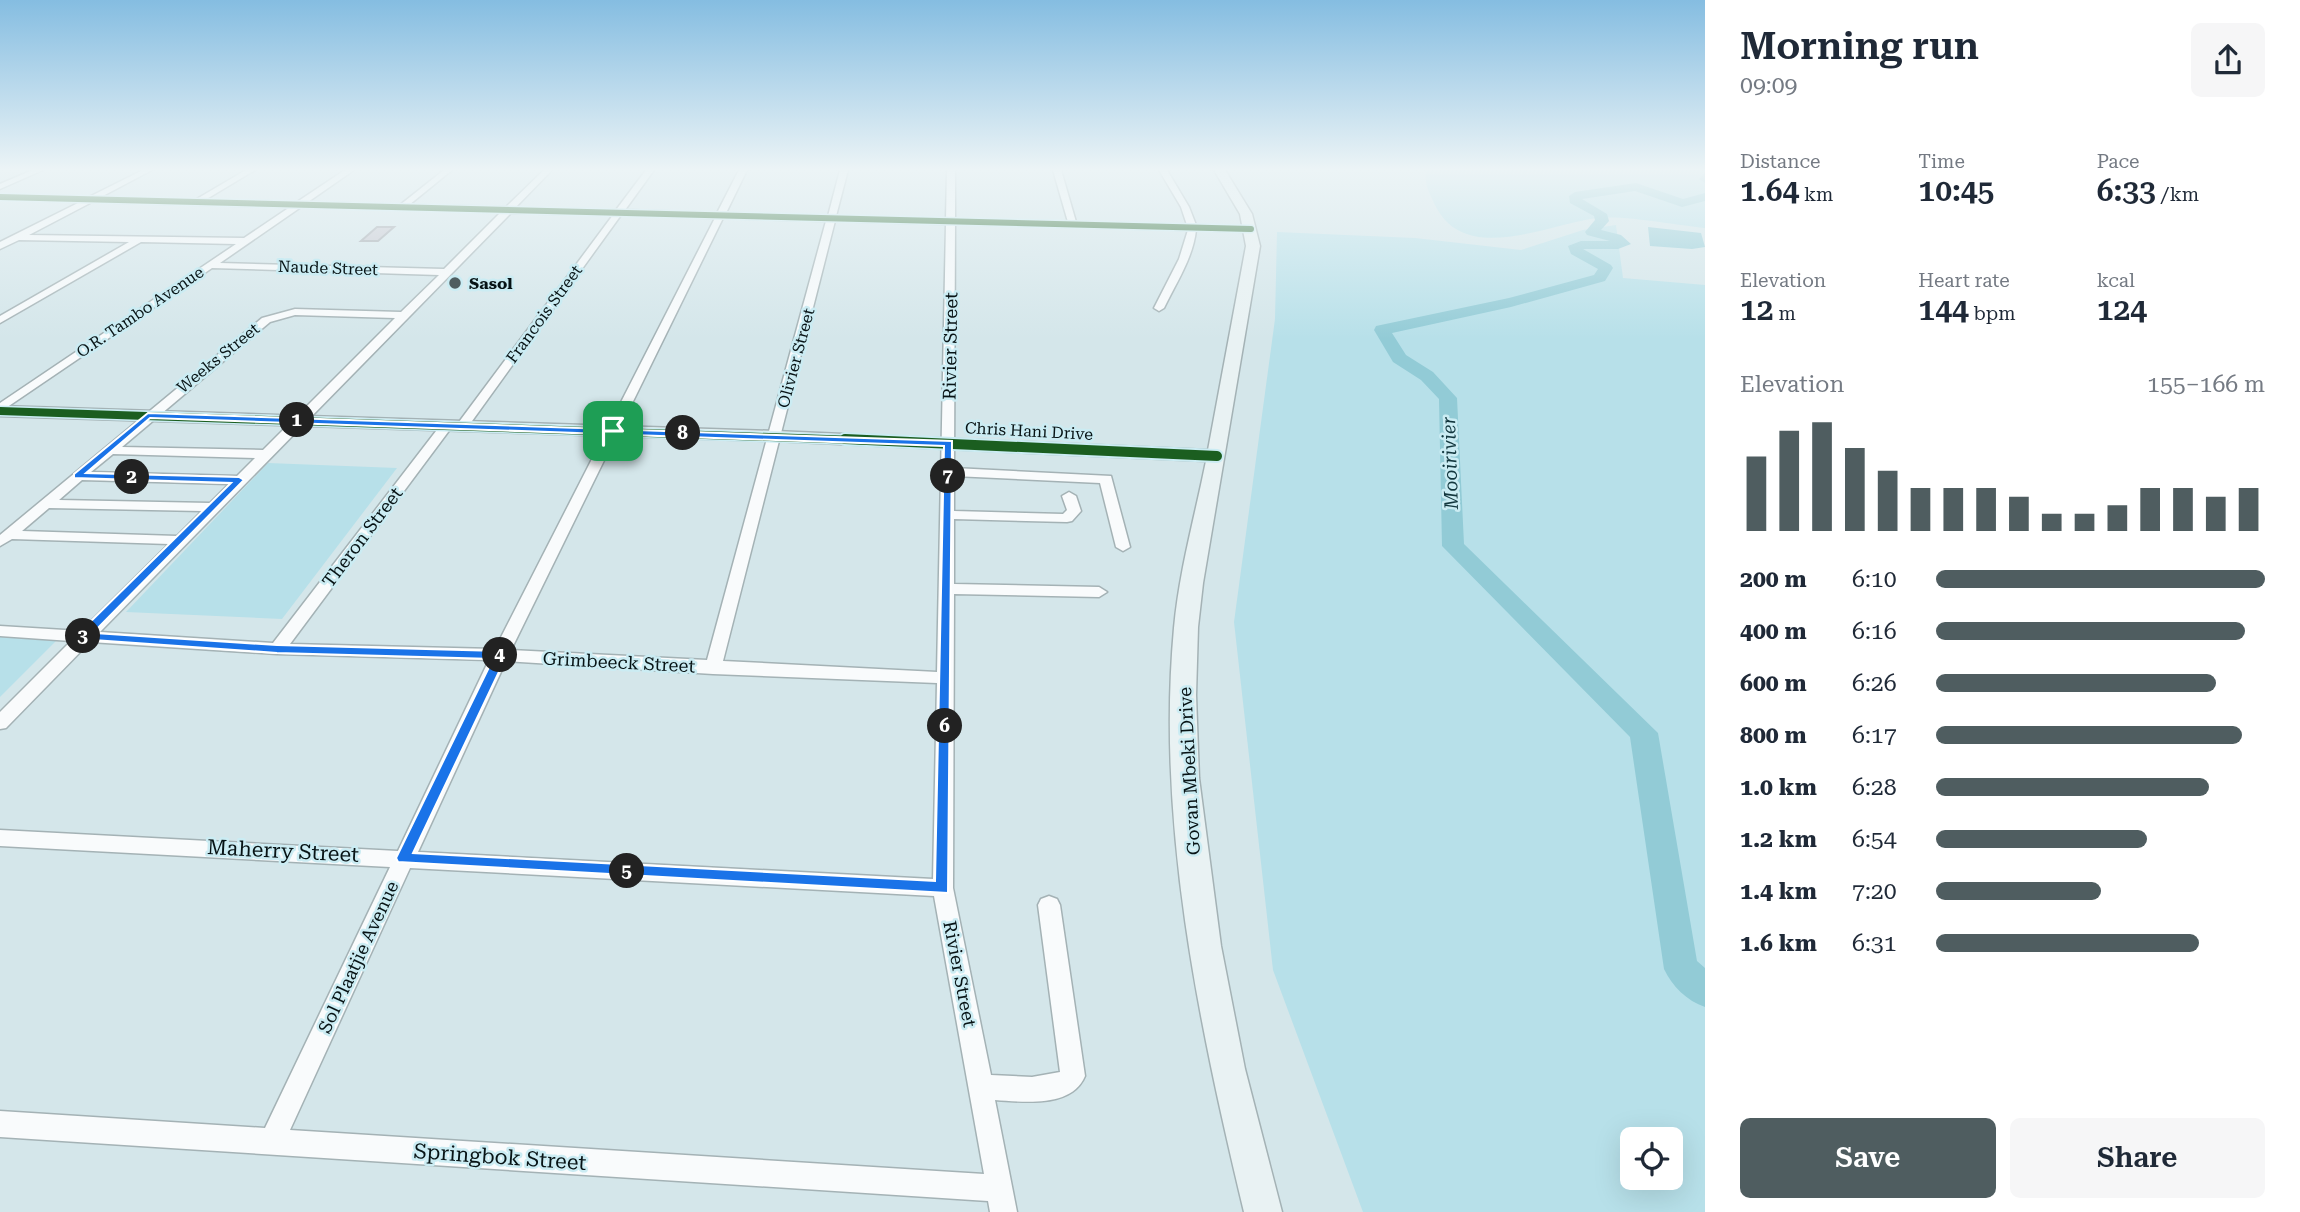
<!DOCTYPE html>
<meta charset="utf-8">
<style>
body{margin:0;font-family:"Roboto Serif",serif;background:#f6f6f7;color:#1f2937;height:100vh;display:flex;flex-direction:column;font-size:26px;white-space:nowrap}
*{box-sizing:border-box;margin:0}
p{font-size:23px;color:#747a83}
.icon{flex:none;width:38px;height:38px;fill:none;stroke:currentColor;stroke-width:2;stroke-linecap:round;stroke-linejoin:round}
.map{position:relative;flex:1;overflow:hidden}
.side{display:flex;flex-direction:column;background:#fff;width:595px}
.side>*{flex:none}
.tools{position:absolute;left:1620px;top:1127px;display:grid;gap:14px}
.tools a{display:grid;place-items:center;width:63px;height:63px;border-radius:10px;background:#fff;box-shadow:0 7px 28px #0002;font-size:35px}
.pin{position:absolute;display:grid;place-items:center;width:60px;height:60px;color:#fff;margin:-30px;border-radius:14px;box-shadow:0 4px 10px #0006}
.km{position:absolute;width:35px;height:35px;margin:-18px;border-radius:50%;background:#222;color:#fff;font-size:19px;line-height:35px;text-align:center}
.round{display:grid;place-items:center;flex:none;width:74px;height:74px;border-radius:10px;background:#f6f6f7}
.head{display:flex;align-items:center;justify-content:space-between;height:119px;padding:0 35px}
h1{font-size:38px;font-weight:600;line-height:52px}
.stats{display:grid;grid-template-columns:repeat(3,1fr);gap:10px;height:119px;padding:7px 35px}
.stats div{display:grid;align-content:center}
.stats b{font-size:30px;font-weight:600}
.stats small{font-size:19px;font-weight:400}
.stats p{font-size:19px}
.chart{height:196px;padding:14px 35px}
.chart p{display:flex;justify-content:space-between}
.chart svg{width:100%;height:126px;margin-top:7px;stroke:#4f5d60;stroke-width:6}
.action{display:flex;gap:14px;margin-top:auto;padding:14px 35px}
.action a{flex:1;height:80px;border-radius:10px;background:#4f5d60;color:#fff;font-size:28px;font-weight:600;line-height:80px;text-align:center}
.action a+a{background:#f6f6f7;color:#1f2937}
ul{padding:0 35px;list-style:none;font-size:23px}
li{display:grid;grid-template-columns:112px 84px 1fr;align-items:center;height:52px}
li i{height:18px;border-radius:9px;background:#4f5d60}
main{display:flex;flex:1;min-height:0}
.map>svg:first-child{display:block}
.green{fill:#b7e0e9;fill-rule:evenodd}
.water{fill:#92cbd6}
.lines{fill:none;stroke-linecap:round;stroke-linejoin:round}
.river{fill:#92cbd6;fill-rule:evenodd}
.building{fill:#c4c3cc;stroke:#9fa3a9;stroke-width:2}
.street-casing{stroke:#a4b2b5;stroke-width:3}
.secondary-casing{stroke:#a4b2b5;stroke-width:3}
.street{fill:#f9fbfc;fill-rule:evenodd}
.secondary{fill:#e9f2f3;fill-rule:evenodd}
.cycleway-far2-casing{stroke:#cbecf3;stroke-width:9}
.cycleway-far1-casing{stroke:#cbecf3;stroke-width:11}
.cycleway-casing{stroke:#cbecf3;stroke-width:14}
.cycleway-far2{stroke:#1b5e20;stroke-width:6}
.cycleway-far1{stroke:#1b5e20;stroke-width:8}
.cycleway{stroke:#1b5e20;stroke-width:10}
.route{fill:#1a73e8;stroke:#fff;stroke-width:2;fill-rule:evenodd}
.poi-dot{fill:#4f5d60;stroke:#cbecf3;stroke-width:2.5}
.labels{text-anchor:middle;dominant-baseline:central;stroke-width:5;stroke-linejoin:round;paint-order:stroke}
.far-street-label{font-size:16px;fill:#071315;stroke:#cbecf3}
.far-poi-label{font-size:16px;font-weight:bold;fill:#071315;stroke:#cbecf3;text-anchor:start}
.street-label{font-size:18px;fill:#071315;stroke:#cbecf3}
.water-label{font-size:19px;font-style:italic;fill:#13373e;stroke:#cbecf3}
.near-street-label{font-size:21px;fill:#071315;stroke:#cbecf3}
</style>
<main>
<div class="map">
<svg width="1705" height="1212" viewBox="0 0 1705 1212">
<rect width="100%" height="100%" fill="#d4e6ea"/>
<g class="green">
<path d="M 1426,170 L 1705,170 L 1705,228 C 1675,225 1626,215 1598,218 C 1550,223 1465,267 1435,205 C 1429,192 1424,184 1426,170 Z"/>
<path d="M 1616,225 L 1623,278 L 1705,285 L 1705,1212 L 1363,1212 L 1273,970 L 1234,622 L 1275,319 L 1277,232 L 1415,238 L 1521,250 L 1583,230 ZM 1633,1139 L 1671,1139 L 1671,1178 L 1633,1178 Z"/>
<path d="M 268,463 L 397,468 L 282,619 L 126,612 Z"/>
<path d="M 0,635 L 59,638 L 0,697 Z"/>
</g>
<path class="water" d="M 1648,227 L 1701,233 L 1705,247 L 1692,249 L 1650,246 Z"/>
<g class="lines">
<g class="river">
<path d="M 1705,173 L 1705,183 L 1699,179 Z"/>
<path d="M 1636,183 L 1683,199 L 1705,193 L 1705,201 L 1682,207 L 1635,191 L 1582,199 L 1607,214 L 1609,221 L 1601,230 L 1621,235 L 1631,244 L 1618,249 L 1583,249 L 1611,265 L 1613,268 L 1605,281 L 1511,307 L 1392,333 L 1406,355 L 1433,372 L 1457,398 L 1464,544 L 1658,733 L 1697,961 L 1705,968 L 1705,1007 C 1687,1001 1672,986 1664,969 L 1630,737 L 1442,546 L 1439,399 L 1421,380 L 1393,362 L 1374,330 L 1376,326 L 1509,298 L 1594,275 L 1598,269 L 1571,254 L 1568,246 L 1581,241 L 1610,241 L 1587,235 L 1585,232 L 1595,220 L 1594,216 L 1570,203 L 1569,196 L 1575,192 Z"/>
</g>
</g>
<path class="building" d="M 377,227 L 394,227 L 378,241 L 361,241 Z"/>
<g class="lines">
<g class="street-casing">
<g id="street">
<path d="M 33,170 L 43,170 L 0,189 L 0,184 Z"/>
<path d="M 143,170 L 152,170 L 101,197 L 195,200 L 246,170 L 255,170 L 205,200 L 297,202 L 345,170 L 354,170 L 308,202 L 400,205 L 444,170 L 452,170 L 409,205 L 506,207 L 544,170 L 552,170 L 515,208 L 616,210 L 646,170 L 654,170 L 625,210 L 717,213 L 739,170 L 747,170 L 726,213 L 828,216 L 840,170 L 848,170 L 836,216 L 946,219 L 947,170 L 955,170 L 955,219 L 1068,222 L 1053,170 L 1061,170 L 1076,222 L 1187,225 L 1181,207 L 1159,170 L 1167,170 L 1189,207 L 1196,225 L 1254,227 L 1254,231 L 1251,232 L 1196,230 C 1193,258 1176,283 1164,308 L 1159,311 L 1154,308 L 1179,259 L 1188,230 L 955,224 L 954,468 L 1111,476 L 1130,547 L 1123,551 L 1116,547 L 1100,483 L 954,476 L 954,511 L 1063,514 L 1067,510 L 1062,496 L 1069,492 L 1076,496 L 1081,511 L 1072,521 L 1067,522 L 954,519 L 954,584 L 1099,587 L 1107,592 L 1099,597 L 954,594 L 953,888 L 991,1075 L 1032,1077 L 1060,1072 L 1038,905 L 1041,899 L 1049,896 L 1057,899 L 1060,905 L 1085,1076 C 1072,1108 1024,1102 995,1100 L 1017,1212 L 990,1212 L 988,1201 L 0,1137 L 0,1111 L 265,1128 L 390,867 L 0,846 L 0,830 L 398,851 L 489,660 L 277,654 L 90,642 L 6,728 L 0,729 L 0,712 L 71,641 L 0,636 L 0,626 L 81,631 L 169,544 L 12,539 L 0,546 L 0,535 L 262,318 L 295,309 L 401,312 L 439,275 L 212,268 L 0,412 L 0,403 L 236,244 L 141,242 L 0,323 L 0,316 L 129,242 L 19,240 L 0,249 L 0,242 L 80,202 L 0,199 L 0,195 L 89,197 ZM 92,202 L 290,207 L 244,238 L 29,235 ZM 301,207 L 501,212 L 444,269 L 220,263 ZM 511,213 L 613,215 L 459,422 L 459,428 L 467,428 L 621,215 L 715,218 L 495,649 L 290,644 L 451,428 L 451,422 L 443,422 L 273,643 L 100,632 ZM 723,218 L 826,221 L 707,660 L 511,650 ZM 835,221 L 946,224 L 937,672 L 723,661 ZM 295,315 L 395,318 L 263,450 L 122,447 L 270,322 ZM 113,454 L 255,458 L 237,476 L 91,472 ZM 82,480 L 229,484 L 210,503 L 59,500 ZM 49,508 L 202,511 L 177,536 L 22,531 ZM 506,661 L 713,674 L 937,683 L 933,879 L 418,852 ZM 410,868 L 934,896 L 984,1174 L 290,1130 Z"/>
</g>
</g>
<g class="secondary-casing">
<path id="secondary" d="M 1214,170 L 1225,170 L 1252,214 L 1260,246 L 1203,583 L 1198,627 L 1196,695 L 1199,778 L 1221,946 L 1245,1069 L 1282,1212 L 1244,1212 C 1199,1024 1156,823 1174,628 C 1179,572 1195,516 1206,461 L 775,441 L 0,416 L 0,406 L 775,431 L 1208,450 L 1246,246 L 1240,214 Z"/>
</g>
<use href="#street" class="street"/>
<use href="#secondary" class="secondary"/>
<g class="cycleway-far2-casing">
<path id="cycleway-far2" d="M 0,197 L 1251,229"/>
</g>
<g class="cycleway-far1-casing">
<path id="cycleway-far1" d="M 0,411 L 884,441"/>
</g>
<g class="cycleway-casing">
<path id="cycleway" d="M 845,439 L 1217,456"/>
</g>
<use href="#cycleway-far2" class="cycleway-far2"/>
<use href="#cycleway-far1" class="cycleway-far1"/>
<use href="#cycleway" class="cycleway"/>
</g>
<linearGradient id="sky" x2="0" y2="1"><stop stop-color="#85bde1"/><stop offset="0.5" stop-color="#ecf4f6"/><stop offset="1" stop-color="#ecf4f6" stop-opacity="0"/></linearGradient>
<rect width="1705" height="339" fill="url(#sky)"/>
<path class="route" d="M 148,413 L 952,441 L 948,893 L 398,862 L 396,858 L 493,659 L 277,653 L 79,639 L 79,633 L 231,483 L 74,478 L 74,474 ZM 150,418 L 944,446 L 935,881 L 413,853 L 507,655 L 500,651 L 277,645 L 93,633 L 244,480 L 239,477 L 86,473 Z"/>
<circle class="poi-dot" cx="455" cy="283" r="7"/>
<g class="labels">
<g class="far-street-label">
<text transform="translate(328 268) rotate(2)">Naude Street</text>
<text transform="translate(140 312) rotate(-34)">O.R. Tambo Avenue</text>
<text transform="translate(544 314) rotate(-54)">Francois Street</text>
<text transform="translate(218 358) rotate(-39)">Weeks Street</text>
<text transform="translate(796 358) rotate(-75)">Olivier Street</text>
<text transform="translate(1029 431) rotate(3)">Chris Hani Drive</text>
</g>
<g class="far-poi-label">
<text x="469" y="283">Sasol</text>
</g>
<g class="street-label">
<text transform="translate(950 346) rotate(-89)">Rivier Street</text>
<text transform="translate(362 537) rotate(-53)">Theron Street</text>
<text transform="translate(619 662) rotate(3)">Grimbeeck Street</text>
<text transform="translate(1189 771) rotate(-93)">Govan Mbeki Drive</text>
<text transform="translate(358 957) rotate(-65)">Sol Plaatjie Avenue</text>
<text transform="translate(960 974) rotate(79)">Rivier Street</text>
</g>
<g class="water-label">
<text transform="translate(1450 463) rotate(-92)">Mooirivier</text>
</g>
<g class="near-street-label">
<text transform="translate(283 851) rotate(3)">Maherry Street</text>
<text transform="translate(500 1157) rotate(4)">Springbok Street</text>
</g>
</g>
</svg>
<div class="tools">
<a><svg class="icon" aria-label="locate" viewBox="0 0 24 24"><circle cx="12" cy="12" r="6"/><path d="M12 2v4M12 18v4M2 12h4M18 12h4"/></svg></a>
</div>
<div class="pin" style="left:613px;top:431px;background:#1e9e55"><svg class="icon" aria-label="arrive" viewBox="0 0 24 24"><path d="M6 21V4h12l-3 4 3 4H6"/></svg></div>
<b class="km" style="left:297px;top:420px">1</b>
<b class="km" style="left:132px;top:477px">2</b>
<b class="km" style="left:83px;top:636px">3</b>
<b class="km" style="left:500px;top:655px">4</b>
<b class="km" style="left:627px;top:871px">5</b>
<b class="km" style="left:945px;top:726px">6</b>
<b class="km" style="left:948px;top:476px">7</b>
<b class="km" style="left:683px;top:433px">8</b>
</div>
<section class="side">
<div class="head"><div><h1>Morning run</h1><p>09:09</p></div><a class="round"><svg class="icon" aria-label="share" viewBox="0 0 24 24"><path d="M12 15V3M7 8l5-5 5 5M5 13v7h14v-7"/></svg></a></div>
<div class="stats">
<div><p>Distance</p><b>1.64<small> km</small></b></div>
<div><p>Time</p><b>10:45</b></div>
<div><p>Pace</p><b>6:33<small> /km</small></b></div>
</div>
<div class="stats">
<div><p>Elevation</p><b>12<small> m</small></b></div>
<div><p>Heart rate</p><b>144<small> bpm</small></b></div>
<div><p>kcal</p><b>124</b></div>
</div>
<div class="chart"><p><span>Elevation</span>155–166 m</p>
<svg viewBox="0 0 160 44" preserveAspectRatio="none"><path d="M5 44V18M15 44V9M25 44V6M35 44V15M45 44V23M55 44V29M65 44V29M75 44V29M85 44V32M95 44V38M105 44V38M115 44V35M125 44V29M135 44V29M145 44V32M155 44V29"/></svg>
</div>
<ul>
<li><b>200 m</b>6:10<i style="width:100%"></i></li>
<li><b>400 m</b>6:16<i style="width:94%"></i></li>
<li><b>600 m</b>6:26<i style="width:85%"></i></li>
<li><b>800 m</b>6:17<i style="width:93%"></i></li>
<li><b>1.0 km</b>6:28<i style="width:83%"></i></li>
<li><b>1.2 km</b>6:54<i style="width:64%"></i></li>
<li><b>1.4 km</b>7:20<i style="width:50%"></i></li>
<li><b>1.6 km</b>6:31<i style="width:80%"></i></li>
</ul>
<div class="action"><a>Save</a><a>Share</a></div>
</section>
</main>
